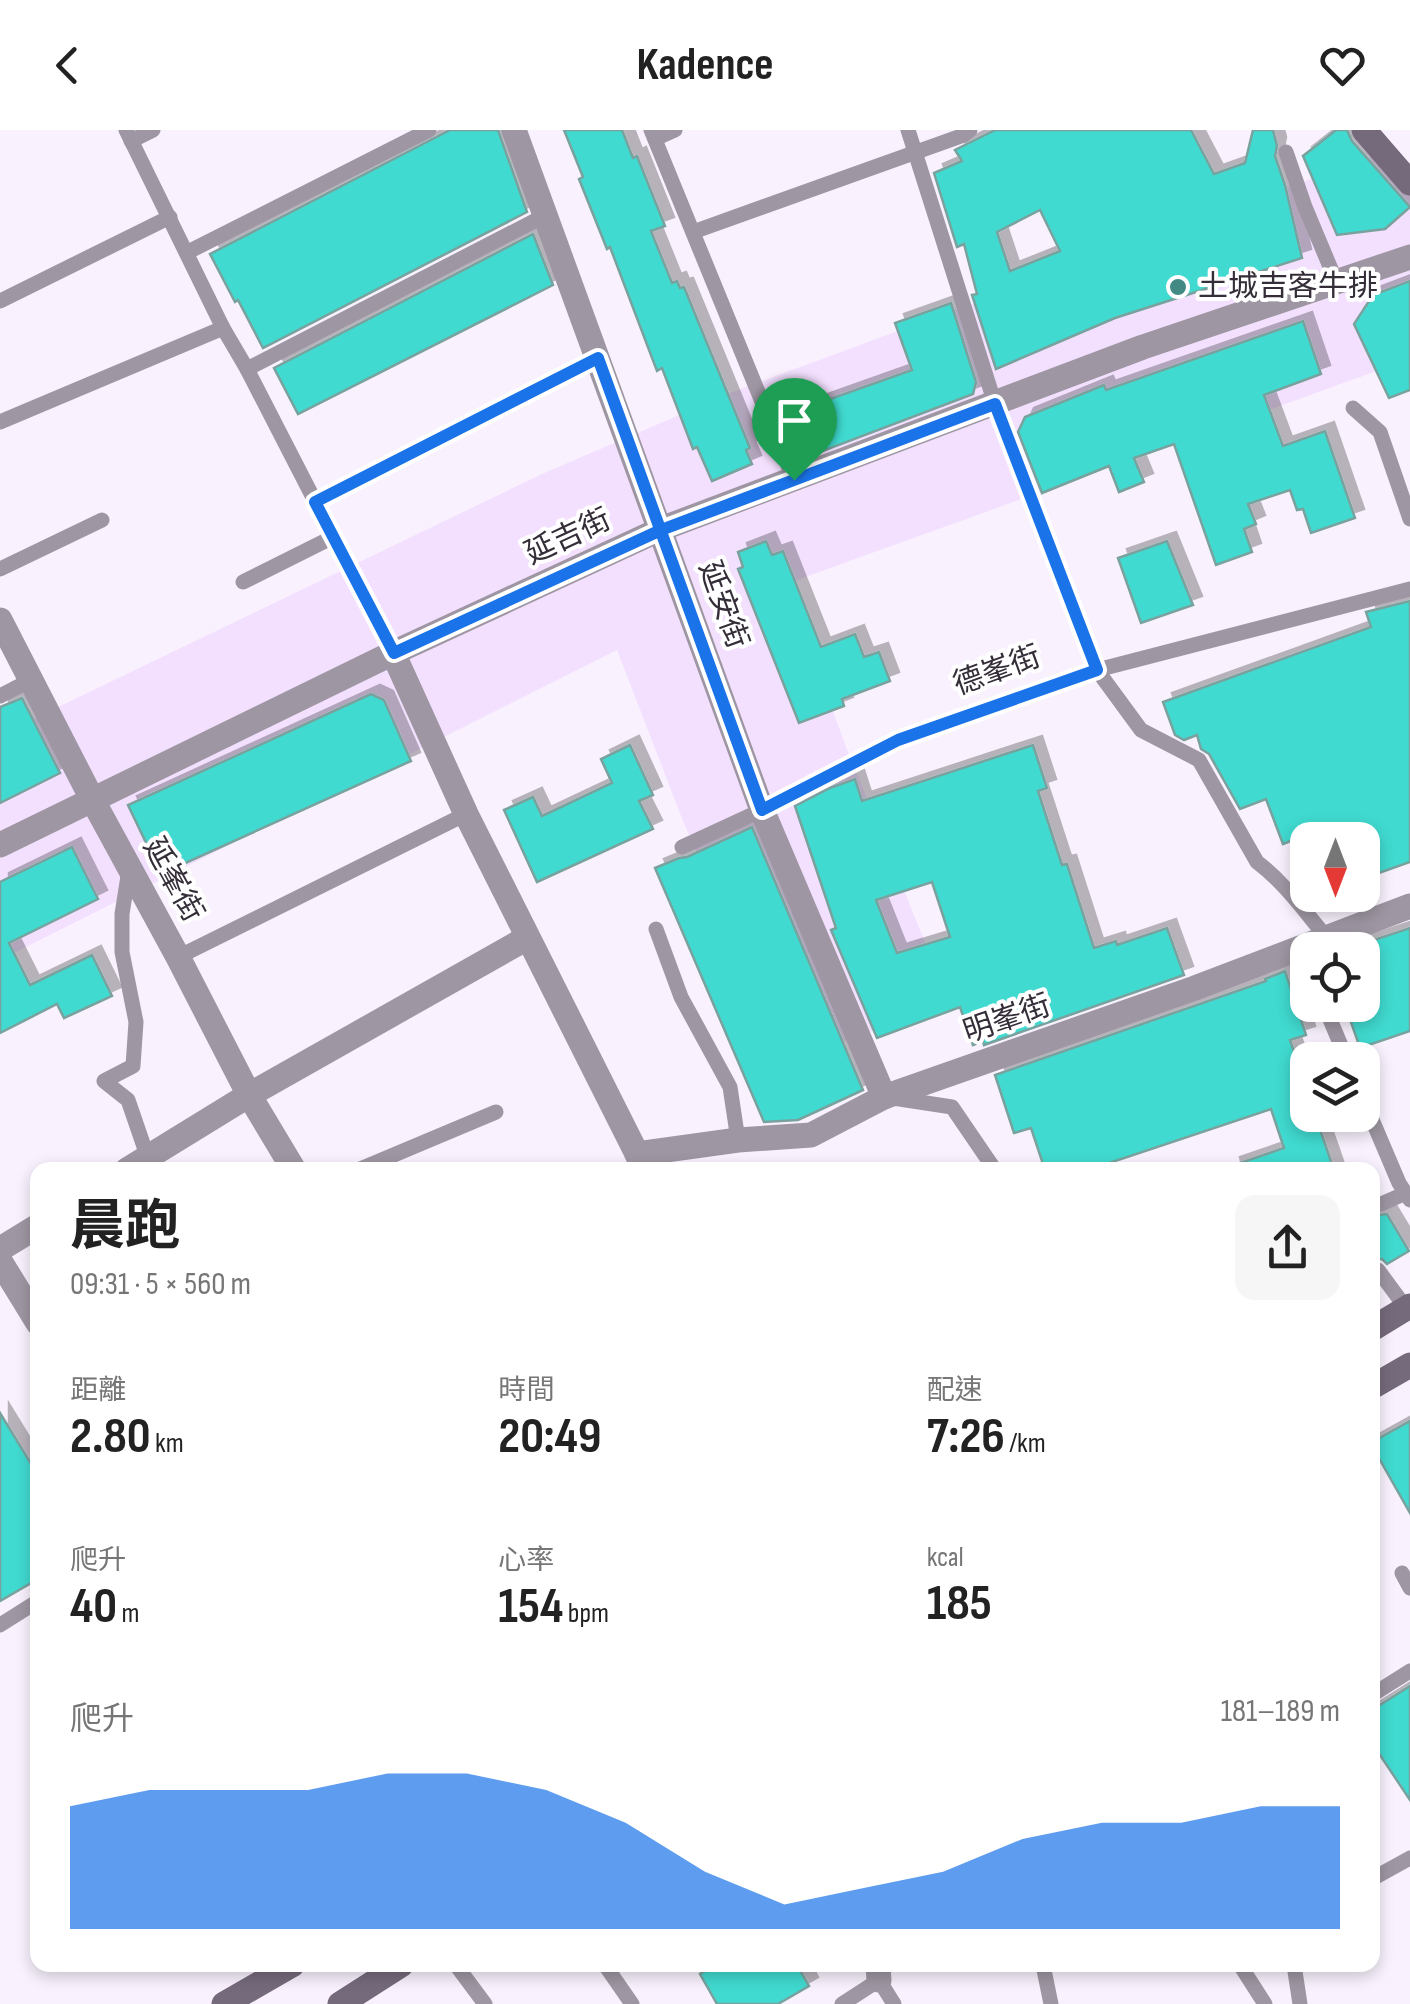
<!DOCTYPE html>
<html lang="zh-TW">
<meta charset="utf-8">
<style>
body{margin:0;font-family:"Sofia Sans Condensed","Noto Sans TC",sans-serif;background:#f6f6f6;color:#222;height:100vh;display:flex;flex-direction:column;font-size:38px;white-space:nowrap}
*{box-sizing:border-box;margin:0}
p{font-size:32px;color:#767676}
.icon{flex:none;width:55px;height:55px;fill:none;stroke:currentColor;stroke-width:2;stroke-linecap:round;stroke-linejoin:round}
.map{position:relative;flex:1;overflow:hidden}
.panel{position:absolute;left:30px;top:1032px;width:1350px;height:810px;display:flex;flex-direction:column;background:#fff;border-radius:20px;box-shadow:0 5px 15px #0003}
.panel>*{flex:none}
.needle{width:65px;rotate:180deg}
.tools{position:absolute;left:1290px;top:692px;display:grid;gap:20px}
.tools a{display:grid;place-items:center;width:90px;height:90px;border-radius:20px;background:#fff;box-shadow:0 5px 15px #0003;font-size:50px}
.pin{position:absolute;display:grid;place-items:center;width:85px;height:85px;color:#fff;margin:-102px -42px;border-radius:50% 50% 50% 0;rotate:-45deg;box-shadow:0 0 10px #0007}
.pin .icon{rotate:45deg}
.round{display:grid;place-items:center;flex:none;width:105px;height:105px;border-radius:20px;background:#f6f6f6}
.head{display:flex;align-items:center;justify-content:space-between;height:170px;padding:0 40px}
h1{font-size:55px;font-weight:700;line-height:75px}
.figures{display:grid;grid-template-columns:repeat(3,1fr);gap:15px;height:170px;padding:10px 40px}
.figures div{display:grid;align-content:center}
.figures b{font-size:50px;font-weight:700}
.figures small{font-size:28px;font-weight:400}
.figures p{font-size:28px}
.chart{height:280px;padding:20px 40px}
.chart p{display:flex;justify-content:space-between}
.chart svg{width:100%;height:180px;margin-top:10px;fill:#1a73e8;opacity:.7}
header{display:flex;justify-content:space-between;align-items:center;height:130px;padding:0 40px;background:#fff;font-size:45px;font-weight:700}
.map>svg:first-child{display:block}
.built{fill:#f3e0fe}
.building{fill:#41dad0;stroke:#79a29e;stroke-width:2.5;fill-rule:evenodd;filter:url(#shadow)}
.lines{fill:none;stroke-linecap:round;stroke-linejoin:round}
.lane{stroke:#9e97a3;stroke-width:15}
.street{stroke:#9e97a3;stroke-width:25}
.secondary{stroke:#756a7c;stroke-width:25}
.route-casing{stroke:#fff;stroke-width:20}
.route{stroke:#1a73e8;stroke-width:12}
.poi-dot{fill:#438a85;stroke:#fff;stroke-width:4}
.labels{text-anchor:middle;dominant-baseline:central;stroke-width:8;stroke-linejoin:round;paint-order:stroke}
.poi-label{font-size:30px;fill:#352e39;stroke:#fff;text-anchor:start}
.street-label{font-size:30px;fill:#352e39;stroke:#fff}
</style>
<header><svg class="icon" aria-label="back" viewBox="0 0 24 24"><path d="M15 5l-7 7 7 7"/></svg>Kadence<svg class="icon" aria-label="heart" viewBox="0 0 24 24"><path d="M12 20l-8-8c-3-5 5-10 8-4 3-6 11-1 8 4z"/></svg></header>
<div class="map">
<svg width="1410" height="1874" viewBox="0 0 1410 1874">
<defs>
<filter id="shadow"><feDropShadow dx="9" dy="-9" stdDeviation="0" flood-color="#0004"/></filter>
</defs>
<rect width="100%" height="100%" fill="#f9f2fe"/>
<path class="built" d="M 1379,24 L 1410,60 L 1410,229 L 786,454 L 848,622 L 950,874 L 788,931 L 683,691 L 617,520 L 0,830 L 0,605 L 542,344 L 735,261 Z"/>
<g class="building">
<path d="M 450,0 L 498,0 L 527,82 L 263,218 L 238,170 L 235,172 L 210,124 Z"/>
<path d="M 564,0 L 622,0 L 633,28 L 637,26 L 665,96 L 651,101 L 672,153 L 677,151 L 680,158 L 684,157 L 750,318 L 746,320 L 752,334 L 712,351 L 697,317 L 693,319 L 662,238 L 657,241 L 610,117 L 607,119 L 579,49 L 583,47 Z"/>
<path d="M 995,0 L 1191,0 L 1214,44 L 1245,33 L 1253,0 L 1273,0 L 1277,16 L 1275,26 L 1285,55 L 1302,128 L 1115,188 L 996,239 L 972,165 L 977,164 L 964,114 L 957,117 L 934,43 L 962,31 L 955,20 ZM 1040,80 L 1060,121 L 1010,141 L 997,102 Z"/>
<path d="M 1336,0 L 1347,0 L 1352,11 L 1410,77 L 1385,99 L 1337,105 L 1303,26 Z"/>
<path d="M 533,104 L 553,155 L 298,284 L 274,238 Z"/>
<path d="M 1410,151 L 1410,260 L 1389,268 L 1354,194 L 1373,165 Z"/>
<path d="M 951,173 L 976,252 L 973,264 L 815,324 L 799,280 L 912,240 L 895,193 Z"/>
<path d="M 1303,191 L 1321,244 L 1264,265 L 1283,316 L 1325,301 L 1355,388 L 1311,403 L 1303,379 L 1297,380 L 1290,360 L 1248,374 L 1256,394 L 1244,399 L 1252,422 L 1216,435 L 1174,314 L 1134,328 L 1144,352 L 1119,362 L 1109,336 L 1042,363 L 1018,302 L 1025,287 L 1104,255 L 1106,260 Z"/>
<path d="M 766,411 L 772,425 L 783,421 L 821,517 L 855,504 L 864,527 L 879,522 L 890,551 L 842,569 L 844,576 L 799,593 L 738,439 L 743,437 L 738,422 Z"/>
<path d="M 1167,411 L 1193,475 L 1141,493 L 1118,428 Z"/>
<path d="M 1410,471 L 1410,732 L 1362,749 L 1362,710 L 1299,710 L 1298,708 L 1283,714 L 1266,669 L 1240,679 L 1209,624 L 1201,619 L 1197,605 L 1184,610 L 1175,605 L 1163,572 L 1371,497 L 1366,482 Z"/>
<path d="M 371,564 L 384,570 L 411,631 L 161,744 L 128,675 Z"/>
<path d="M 22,568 L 60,643 L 0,673 L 0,577 Z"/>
<path d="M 630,615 L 653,665 L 639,671 L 653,699 L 537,752 L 504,680 L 533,667 L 542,686 L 612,653 L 601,629 Z"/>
<path d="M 1033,615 L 1047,658 L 1038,661 L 1062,735 L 1067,734 L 1094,818 L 1116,811 L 1117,815 L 1167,798 L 1184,845 L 984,915 L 983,911 L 973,915 L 960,877 L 877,908 L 831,800 L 836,798 L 795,676 L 830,658 L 855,649 L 862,671 ZM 932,752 L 950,807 L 897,823 L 876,770 Z"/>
<path d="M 752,697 L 863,960 L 798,990 L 764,992 L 655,738 L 679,728 L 687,727 Z"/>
<path d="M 72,717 L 98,769 L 9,813 L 30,855 L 92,825 L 112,866 L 64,888 L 57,874 L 0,903 L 0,752 Z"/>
<path d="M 1410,798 L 1410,901 L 1360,918 L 1345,875 L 1362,875 L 1362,814 Z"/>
<path d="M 1285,841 L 1306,905 L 1290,910 L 1308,962 L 1308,985 L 1315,985 L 1334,1040 L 1232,1040 L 1231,1036 L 1284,1018 L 1271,979 L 1103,1035 L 1104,1040 L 1045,1040 L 1031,998 L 1014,1003 L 995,945 L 1266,851 L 1265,849 Z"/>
<path d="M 1372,1081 L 1379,1085 L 1387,1084 L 1409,1121 L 1387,1134 L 1382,1129 L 1372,1130 Z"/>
<path d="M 0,1283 L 38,1345 L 38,1449 L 0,1471 Z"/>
<path d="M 1410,1291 L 1410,1383 L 1372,1316 L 1372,1312 Z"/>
<path d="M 1410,1556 L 1410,1670 L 1372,1613 L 1372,1580 Z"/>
<path d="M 715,1835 L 797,1835 L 809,1856 L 778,1874 L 717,1874 L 700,1844 Z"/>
</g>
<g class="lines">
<g class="lane">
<path d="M 126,0 L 223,198 L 247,239 L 393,523"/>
<path d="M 651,0 L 794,350"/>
<path d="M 908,0 L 995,274 L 1097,540 L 1141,600 L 1199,630 L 1257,732 C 1285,753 1305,782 1328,809"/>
<path d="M 655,9 L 675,0"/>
<path d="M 131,11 L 153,0"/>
<path d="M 1286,22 L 1305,77 L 1336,151"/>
<path d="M 693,102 L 964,5 L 970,0"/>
<path d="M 188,122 L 429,0"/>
<path d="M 0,171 L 170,87"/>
<path d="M 247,239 L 546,85"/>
<path d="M 1353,278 L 1380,302 L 1410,389"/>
<path d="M 0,292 L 223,198"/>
<path d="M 315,372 L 598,228"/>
<path d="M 0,439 L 102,390"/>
<path d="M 243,452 L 333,407"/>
<path d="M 0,566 L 31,550"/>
<path d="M 682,717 L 762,680 L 898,610 L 1097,540 L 1410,459"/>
<path d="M 129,740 L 122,784 L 122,822 L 136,892 L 133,936 L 104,951 L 128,970 L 152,1040"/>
<path d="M 656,799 L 681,867 L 730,957 L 738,1010"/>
<path d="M 178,827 L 466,684"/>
<path d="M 1324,875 L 1347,930"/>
<path d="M 1362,966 L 1399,1053 L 1410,1070"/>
<path d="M 893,968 L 952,977 L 995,1040"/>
<path d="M 358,1040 L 496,982"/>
<path d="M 1381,1074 L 1406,1063"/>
<path d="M 1378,1140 L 1406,1178"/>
<path d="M 1402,1443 L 1410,1458"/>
<path d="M 0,1495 L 38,1471"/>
<path d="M 1372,1565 L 1410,1541"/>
<path d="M 1372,1749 L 1410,1728"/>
<path d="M 456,1835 L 485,1874"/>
<path d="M 605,1835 L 632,1874"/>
<path d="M 1043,1835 L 1051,1874"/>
<path d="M 1240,1835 L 1265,1874"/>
<path d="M 1294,1835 L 1300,1874"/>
<path d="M 842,1874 L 879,1850 L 894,1874"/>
</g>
<g class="street">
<path d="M 514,0 L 762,680 L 884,967"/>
<path d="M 0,490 L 92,669 L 178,827 L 249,965 L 294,1040"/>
<path d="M 393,523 L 466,684 L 637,1024"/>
<path d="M 0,715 L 393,523 L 661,399 L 1143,217 L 1410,127"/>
<path d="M 127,1040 L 249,965 L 527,808"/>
<path d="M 644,1040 L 637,1024 L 738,1010 L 811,1005 L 884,967 L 1195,858 L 1410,776"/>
<path d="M 0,1119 L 38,1096"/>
<path d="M 0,1131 L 38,1193"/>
<path d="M 878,1835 L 879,1850"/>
</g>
<g class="secondary">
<path d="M 1364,0 L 1410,53"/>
<path d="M 1372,1199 L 1410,1176"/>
<path d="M 1372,1257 L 1410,1235"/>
<path d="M 224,1874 L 292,1835"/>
<path d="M 340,1874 L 401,1835"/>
</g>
</g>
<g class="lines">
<g class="route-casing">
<path id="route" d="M 794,350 L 661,400 L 394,523 L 315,372 L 598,228 L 762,680 L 898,610 L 1097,540 L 995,274 L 794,350"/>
</g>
<use href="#route" class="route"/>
</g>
<circle class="poi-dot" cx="1178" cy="157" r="10"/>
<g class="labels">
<g class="poi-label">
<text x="1198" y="157">土城吉客牛排</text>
</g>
<g class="street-label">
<text transform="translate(568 407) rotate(-25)">延吉街</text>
<text transform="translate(723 475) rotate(70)">延安街</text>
<text transform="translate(997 541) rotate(-20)">德峯街</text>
<text transform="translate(173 750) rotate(61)">延峯街</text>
<text transform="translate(1007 889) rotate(-19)">明峯街</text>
</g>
</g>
</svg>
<div class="tools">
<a><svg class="needle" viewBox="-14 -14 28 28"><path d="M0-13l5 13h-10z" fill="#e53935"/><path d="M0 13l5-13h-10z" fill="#767676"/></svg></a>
<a><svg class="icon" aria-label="locate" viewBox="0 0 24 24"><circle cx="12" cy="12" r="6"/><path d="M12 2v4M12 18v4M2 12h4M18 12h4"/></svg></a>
<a><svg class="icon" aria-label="layers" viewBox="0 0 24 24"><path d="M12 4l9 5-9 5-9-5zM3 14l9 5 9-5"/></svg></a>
</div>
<div class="pin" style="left:794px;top:350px;background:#1e9e55"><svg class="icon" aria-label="arrive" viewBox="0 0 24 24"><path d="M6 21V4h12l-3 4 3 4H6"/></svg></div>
<section class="panel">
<div class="head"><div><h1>晨跑</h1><p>09:31 · 5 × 560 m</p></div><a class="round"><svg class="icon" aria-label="share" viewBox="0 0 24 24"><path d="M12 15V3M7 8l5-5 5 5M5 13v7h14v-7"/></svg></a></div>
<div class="figures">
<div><p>距離</p><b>2.80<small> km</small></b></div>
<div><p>時間</p><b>20:49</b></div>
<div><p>配速</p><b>7:26<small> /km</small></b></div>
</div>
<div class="figures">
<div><p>爬升</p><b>40<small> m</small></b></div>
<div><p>心率</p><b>154<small> bpm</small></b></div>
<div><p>kcal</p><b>185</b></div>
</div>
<div class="chart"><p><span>爬升</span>181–189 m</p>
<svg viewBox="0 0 160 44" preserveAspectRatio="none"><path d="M0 44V14L10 10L20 10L30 10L40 6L50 6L60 10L70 18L80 30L90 38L100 34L110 30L120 22L130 18L140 18L150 14L160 14V44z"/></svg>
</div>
</section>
</div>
